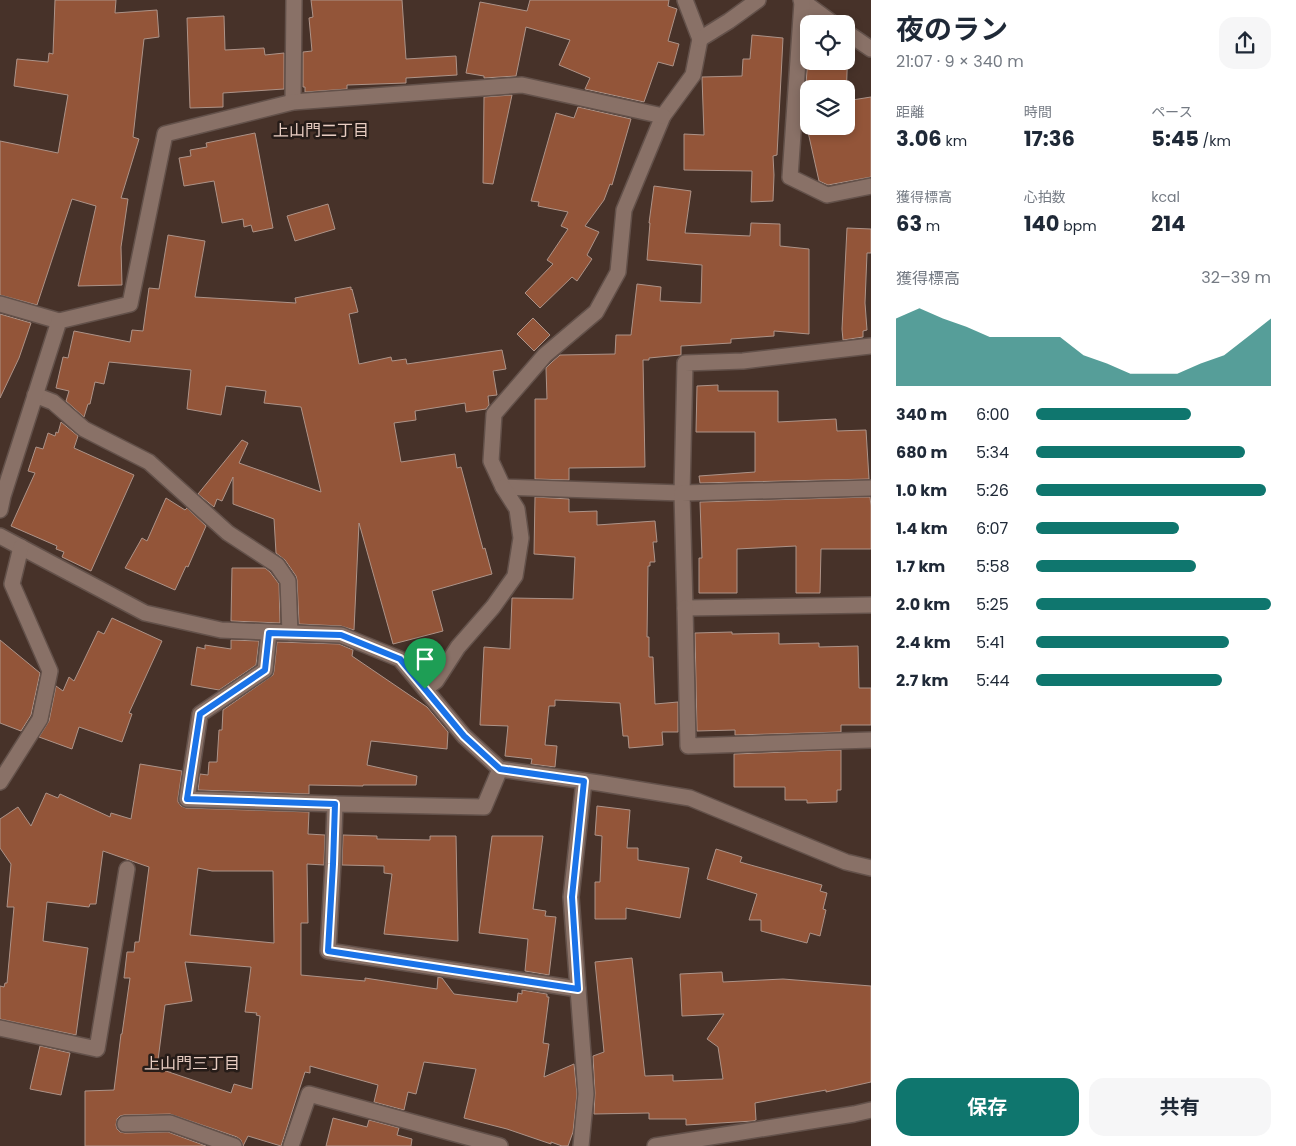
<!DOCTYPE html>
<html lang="ja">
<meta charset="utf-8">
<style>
body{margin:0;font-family:Poppins,"Noto Sans JP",sans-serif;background:#f6f6f7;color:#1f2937;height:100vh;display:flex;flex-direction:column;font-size:19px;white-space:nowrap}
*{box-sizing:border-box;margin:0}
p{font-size:16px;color:#747a83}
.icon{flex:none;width:28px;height:28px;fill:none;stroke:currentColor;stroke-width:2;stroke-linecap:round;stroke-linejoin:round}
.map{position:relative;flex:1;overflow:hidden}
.sheet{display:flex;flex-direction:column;background:#fff;width:425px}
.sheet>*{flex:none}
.controls{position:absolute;left:800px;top:15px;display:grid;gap:10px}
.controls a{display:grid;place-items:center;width:55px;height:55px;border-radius:10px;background:#fff;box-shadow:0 2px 8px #0003;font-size:25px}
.pin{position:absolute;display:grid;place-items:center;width:42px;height:42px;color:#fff;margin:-51px -21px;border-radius:50% 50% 50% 0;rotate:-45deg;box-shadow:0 0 5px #0007}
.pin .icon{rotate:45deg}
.round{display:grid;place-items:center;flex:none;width:52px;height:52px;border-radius:15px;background:#f6f6f7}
.head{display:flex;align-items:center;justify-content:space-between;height:85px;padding:0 25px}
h1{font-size:28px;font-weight:700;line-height:38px}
.figures{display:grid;grid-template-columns:repeat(3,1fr);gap:8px;height:85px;padding:5px 25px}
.figures div{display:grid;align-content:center}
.figures b{font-size:21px;font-weight:700}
.figures small{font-size:14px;font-weight:400}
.figures p{font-size:14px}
.chart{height:140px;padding:10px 25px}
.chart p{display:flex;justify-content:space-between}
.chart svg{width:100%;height:90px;margin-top:5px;fill:#0f766e;opacity:.7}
.button{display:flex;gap:10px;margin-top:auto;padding:10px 25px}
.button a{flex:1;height:58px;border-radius:15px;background:#0f766e;color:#fff;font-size:20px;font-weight:700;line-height:58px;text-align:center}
.button a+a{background:#f6f6f7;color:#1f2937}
ul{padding:0 25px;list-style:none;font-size:16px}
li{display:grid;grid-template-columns:80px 60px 1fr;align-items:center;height:38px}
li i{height:12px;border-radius:6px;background:#0f766e}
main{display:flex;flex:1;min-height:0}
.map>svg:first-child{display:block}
.building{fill:#935539;stroke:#ad9388;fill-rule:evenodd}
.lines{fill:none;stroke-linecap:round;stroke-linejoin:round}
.minor-casing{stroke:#63514a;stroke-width:18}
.minor{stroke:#897167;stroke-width:15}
.route-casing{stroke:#fff;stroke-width:10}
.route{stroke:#1a73e8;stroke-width:6}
.labels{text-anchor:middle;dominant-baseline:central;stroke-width:5;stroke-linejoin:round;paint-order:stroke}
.neighbourhood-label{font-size:16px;fill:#e8cdc2;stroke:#261c18}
</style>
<main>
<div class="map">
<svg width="871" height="1146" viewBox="0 0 871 1146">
<rect width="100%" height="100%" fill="#473229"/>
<g class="building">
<path d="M 55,0 L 116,0 L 115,13 L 157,10 L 159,37 L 144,39 L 133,137 L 139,139 L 121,198 L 128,199 L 121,247 L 122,285 L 78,286 L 96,206 L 72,199 L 37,305 L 0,295 L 0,141 L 58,153 L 68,95 L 14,86 L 17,59 L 48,62 L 49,53 L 53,54 Z"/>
<path d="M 311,0 L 402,0 L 406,59 L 456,56 L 457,75 L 406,78 L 406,83 L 347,85 L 347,89 L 305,92 L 305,87 L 303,87 L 303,52 L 312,51 L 309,18 L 313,17 Z"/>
<path d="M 530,0 L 669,0 L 668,6 L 677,9 L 668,41 L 679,44 L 673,66 L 658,62 L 644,102 L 585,89 L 590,78 L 559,65 L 570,40 L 526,27 L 516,76 L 484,78 L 484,76 L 466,73 L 480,2 L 527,11 Z"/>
<path d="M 224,16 L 225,50 L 264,48 L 265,55 L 284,53 L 284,89 L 223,93 L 223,107 L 190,108 L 187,18 Z"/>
<path d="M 752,35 L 783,38 L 777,155 L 773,156 L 774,175 L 773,201 L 751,202 L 752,171 L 684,170 L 684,134 L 704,135 L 702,77 L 742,76 L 743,59 L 750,59 Z"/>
<path d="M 809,41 L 809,61 L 846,61 L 846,44 L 848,45 L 846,101 L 871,97 L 871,177 L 828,185 L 819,181 L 804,114 ZM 809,89 L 846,89 L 846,126 L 809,126 Z"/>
<path d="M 512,95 L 493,184 L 483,183 L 484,97 Z"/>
<path d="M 578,107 L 631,119 L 612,185 L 610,184 L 604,200 L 585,226 L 599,232 L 587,255 L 592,259 L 577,281 L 572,277 L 540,308 L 525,293 L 553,264 L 547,260 L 568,229 L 561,226 L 568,212 L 538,206 L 539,202 L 531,201 L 556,113 L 574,118 Z"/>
<path d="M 255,133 L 273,228 L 253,232 L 251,225 L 244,227 L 243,219 L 222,223 L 214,181 L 184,186 L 179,158 L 191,156 L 190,150 L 207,147 L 206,143 Z"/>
<path d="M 654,186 L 691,191 L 685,233 L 750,236 L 751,223 L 780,224 L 780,246 L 809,249 L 809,334 L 774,331 L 774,336 L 731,339 L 731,343 L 681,346 L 681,355 L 680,355 L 649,358 L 649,360 L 643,360 L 645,467 L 569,468 L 569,480 L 535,479 L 535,399 L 547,399 L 546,368 L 552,362 L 560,355 L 615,354 L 616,335 L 631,335 L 637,284 L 661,287 L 660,301 L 701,303 L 702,265 L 647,260 L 650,223 L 649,223 Z"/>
<path d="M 328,204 L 335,229 L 295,241 L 287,216 Z"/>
<path d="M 847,228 L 871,229 L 871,253 L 867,253 L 865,303 L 867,330 L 863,331 L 863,337 L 843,340 L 842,329 Z"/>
<path d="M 168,235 L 205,241 L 195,297 L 296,303 L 295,298 L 351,287 L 351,290 L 352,289 L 358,312 L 349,314 L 359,364 L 391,357 L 392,361 L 406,359 L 407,364 L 502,350 L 506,369 L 493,371 L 497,395 L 488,396 L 489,405 L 486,409 L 466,412 L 465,403 L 415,411 L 416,420 L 394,423 L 401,462 L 455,454 L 457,468 L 461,467 L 483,549 L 485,548 L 492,574 L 432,591 L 443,631 L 393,644 L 359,523 L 354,630 L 341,626 L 299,624 L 297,580 L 296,576 L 285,560 L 276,553 L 274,519 L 233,504 L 233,477 L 222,501 L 217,499 L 214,507 L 198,494 L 242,440 L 248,443 L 239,463 L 321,492 L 301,407 L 264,403 L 266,391 L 226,386 L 221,415 L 187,409 L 191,370 L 109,362 L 104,384 L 95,382 L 90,404 L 88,404 L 84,417 L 66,401 L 69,391 L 56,388 L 63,357 L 68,358 L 74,331 L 130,342 L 132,330 L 143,331 L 149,288 L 159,289 Z"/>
<path d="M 0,314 L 31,323 L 19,358 L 0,398 Z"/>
<path d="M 533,318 L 550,335 L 534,351 L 517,334 Z"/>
<path d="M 718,385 L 718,391 L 778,391 L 778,422 L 836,419 L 837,431 L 866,430 L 869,479 L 700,483 L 699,476 L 755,472 L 755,432 L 696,432 L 697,386 Z"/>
<path d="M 61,422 L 78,436 L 74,448 L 134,475 L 91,571 L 62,557 L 64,552 L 56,549 L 57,546 L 11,526 L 35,473 L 28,471 L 36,447 L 43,449 L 48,433 L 55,436 L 56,432 L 58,433 Z"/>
<path d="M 535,497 L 569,499 L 569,512 L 597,511 L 597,525 L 655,521 L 657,542 L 653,542 L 655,562 L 650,562 L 650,566 L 648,566 L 647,637 L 649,637 L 649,657 L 653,657 L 655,704 L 678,702 L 678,732 L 662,732 L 663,745 L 629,748 L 628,736 L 623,736 L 620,703 L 555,700 L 555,706 L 549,706 L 545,745 L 557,746 L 555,767 L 531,764 L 532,759 L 505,756 L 508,726 L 480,725 L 484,647 L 510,649 L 512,598 L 573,599 L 575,557 L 534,554 Z"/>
<path d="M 870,497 L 871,506 L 871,549 L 821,549 L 820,593 L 796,593 L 796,546 L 737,549 L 737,593 L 699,593 L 699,558 L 702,558 L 700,502 Z"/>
<path d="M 166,498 L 185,510 L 187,508 L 206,526 L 188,567 L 186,566 L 175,590 L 125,568 L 142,538 L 147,541 Z"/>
<path d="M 232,568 L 265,568 L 270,572 L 279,584 L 280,623 L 231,621 Z"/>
<path d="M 112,618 L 162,641 L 129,713 L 132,714 L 122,742 L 79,727 L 72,749 L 39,737 L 49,721 L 56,686 L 63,691 L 69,677 L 74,681 L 98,631 L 104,634 Z"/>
<path d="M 732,632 L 732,634 L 779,633 L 779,644 L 819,643 L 819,647 L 858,646 L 859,688 L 871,688 L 871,725 L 841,725 L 841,732 L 735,735 L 735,730 L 697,731 L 695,633 Z"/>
<path d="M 0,640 L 40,673 L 31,715 L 21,731 L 0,723 Z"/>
<path d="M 231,640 L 259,641 L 256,665 L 219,690 L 191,685 L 197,647 L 205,649 L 205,645 L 231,649 Z"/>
<path d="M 277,642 L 339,644 L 353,650 L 352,656 L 427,707 L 448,732 L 447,749 L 371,741 L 367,765 L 417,776 L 416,785 L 363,785 L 363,786 L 309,785 L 309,794 L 198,790 L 200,774 L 208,775 L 209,762 L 217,762 L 219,730 L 222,730 L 223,710 L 273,675 L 274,671 Z"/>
<path d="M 841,750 L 841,790 L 837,790 L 837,802 L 807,803 L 807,800 L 785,800 L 785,787 L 734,787 L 734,754 Z"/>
<path d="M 140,764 L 182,771 L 178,798 L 178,802 L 181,806 L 186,808 L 309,812 L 308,834 L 325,835 L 324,863 L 324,865 L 307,864 L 308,923 L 301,923 L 301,975 L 365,981 L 365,978 L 437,989 L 438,977 L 442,978 L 454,994 L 517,1002 L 518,993 L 522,994 L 522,990 L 547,994 L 547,997 L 549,997 L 543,1043 L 549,1044 L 544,1077 L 574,1064 L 577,1094 L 573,1132 L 568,1146 L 562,1146 L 551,1142 L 551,1144 L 507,1129 L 464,1118 L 476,1069 L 424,1062 L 416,1094 L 408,1092 L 404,1110 L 374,1102 L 378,1085 L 310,1066 L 310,1073 L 305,1072 L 281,1146 L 248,1136 L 243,1146 L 241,1140 L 237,1137 L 170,1114 L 124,1115 L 120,1116 L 117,1119 L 116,1125 L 117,1129 L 120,1132 L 125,1133 L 168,1132 L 206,1146 L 85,1146 L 85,1091 L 114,1090 L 121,1034 L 122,1034 L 130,978 L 124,978 L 127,952 L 134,952 L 135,942 L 139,942 L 149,867 L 103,851 L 96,904 L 90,904 L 89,907 L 47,902 L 43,941 L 88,948 L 76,1035 L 0,1019 L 0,986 L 4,987 L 5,983 L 7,983 L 14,907 L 7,907 L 11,864 L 0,848 L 0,819 L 18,807 L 31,826 L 46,793 L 58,798 L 60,794 L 110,817 L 111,813 L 131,819 ZM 198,868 L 212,871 L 273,871 L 274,943 L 190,935 ZM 185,962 L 251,967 L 245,1012 L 257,1013 L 256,1015 L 260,1016 L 252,1089 L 234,1084 L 231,1093 L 157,1068 L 165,1005 L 192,1001 Z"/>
<path d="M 597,806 L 630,810 L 627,848 L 638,848 L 638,860 L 689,868 L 680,918 L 626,908 L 626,919 L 595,919 L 595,882 L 600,882 L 602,836 L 595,835 Z"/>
<path d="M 343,835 L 377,836 L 377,839 L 430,840 L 430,836 L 456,836 L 458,941 L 384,934 L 392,874 L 384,873 L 384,866 L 342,865 Z"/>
<path d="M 492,836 L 543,836 L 533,909 L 546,911 L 545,916 L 556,917 L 549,975 L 525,971 L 528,939 L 479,933 Z"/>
<path d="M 716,849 L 742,857 L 740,862 L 822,885 L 820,891 L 827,893 L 823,909 L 826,910 L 820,936 L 810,933 L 807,943 L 761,931 L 761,920 L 749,920 L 757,894 L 707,879 Z"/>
<path d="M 632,958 L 645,1076 L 673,1075 L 673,1081 L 723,1079 L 718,1047 L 707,1039 L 724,1014 L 682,1016 L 680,974 L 722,972 L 723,982 L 783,979 L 871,986 L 871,1082 L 826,1092 L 826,1090 L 755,1103 L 756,1120 L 753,1121 L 686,1125 L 686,1119 L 649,1119 L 649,1113 L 594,1114 L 595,1093 L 593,1056 L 604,1052 L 595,962 Z"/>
<path d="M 40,1046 L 70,1053 L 61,1095 L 30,1089 Z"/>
<path d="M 333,1118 L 367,1127 L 369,1120 L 399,1128 L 397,1135 L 412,1139 L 411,1146 L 326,1146 Z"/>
</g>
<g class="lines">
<g class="minor-casing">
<g id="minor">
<path d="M 685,0 L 700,39 L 693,75 L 663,116 L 624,210 L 618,272 L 596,312 L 545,355 L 494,414 L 491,461 L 503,487 L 682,493 L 685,363 L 743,361 L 871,346"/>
<path d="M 801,0 L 834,24"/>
<path d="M 802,2 L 790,177 L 827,195 L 871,186"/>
<path d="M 846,32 L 871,49"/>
<path d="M 700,39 L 729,21 L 758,0"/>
<path d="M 293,102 L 294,0"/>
<path d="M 0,304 L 59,321"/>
<path d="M 35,395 L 53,402 L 84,429 L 149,462 L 228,533 L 277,565 L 288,581 L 290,633"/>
<path d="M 871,488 L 682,493 L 685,608 L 871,605"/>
<path d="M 0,510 L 3,496 L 59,321 L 130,304 L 165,134 L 293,102 L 522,85 L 663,116"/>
<path d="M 0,536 L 145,613 L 221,630 L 341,635 L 400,659 L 464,736 L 500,769 L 599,783 L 690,798 L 846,862 L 871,868"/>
<path d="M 685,608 L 688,746 L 871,740"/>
<path d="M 269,633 L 265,670 L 200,714 L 187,799 L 335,804 L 333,863 L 328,951 L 578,989"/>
<path d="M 425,689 L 436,681 L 458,647 L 493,607 L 515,576 L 521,538 L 517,509 L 503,487"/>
<path d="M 0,782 L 40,719 L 50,671 L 12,584 L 21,547"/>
<path d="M 335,804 L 484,807 L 500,769"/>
<path d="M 0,1028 L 97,1049 L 127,869"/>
<path d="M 125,1124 L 170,1123 L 234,1146"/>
<path d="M 291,1146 L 309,1094 L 500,1146"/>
<path d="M 581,1146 L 586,1094 L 571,897 L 584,781"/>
<path d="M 655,1146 L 854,1114 L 871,1110"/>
</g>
</g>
<use href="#minor" class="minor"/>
</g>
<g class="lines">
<g class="route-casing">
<path id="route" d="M 269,633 L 341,635 L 400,659 L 464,736 L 500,769 L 584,781 L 572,897 L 578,989 L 328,951 L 333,864 L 335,804 L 187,799 L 200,714 L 265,670 Z"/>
</g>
<use href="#route" class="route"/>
</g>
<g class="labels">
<g class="neighbourhood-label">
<text x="321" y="130">上山門二丁目</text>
<text x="192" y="1063">上山門三丁目</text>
</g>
</g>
</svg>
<div class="controls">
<a><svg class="icon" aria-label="locate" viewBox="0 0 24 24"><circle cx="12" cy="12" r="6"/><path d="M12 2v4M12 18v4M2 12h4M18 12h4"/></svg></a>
<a><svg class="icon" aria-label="layers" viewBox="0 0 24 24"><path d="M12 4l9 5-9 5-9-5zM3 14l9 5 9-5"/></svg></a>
</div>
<div class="pin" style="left:425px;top:689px;background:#1e9e55"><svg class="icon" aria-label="arrive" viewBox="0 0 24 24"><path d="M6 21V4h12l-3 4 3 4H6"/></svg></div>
</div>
<section class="sheet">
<div class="head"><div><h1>夜のラン</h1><p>21:07 · 9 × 340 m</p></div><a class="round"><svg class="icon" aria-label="share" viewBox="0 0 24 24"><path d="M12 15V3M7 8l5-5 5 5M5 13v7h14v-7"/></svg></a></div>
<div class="figures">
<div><p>距離</p><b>3.06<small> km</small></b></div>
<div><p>時間</p><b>17:36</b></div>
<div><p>ペース</p><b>5:45<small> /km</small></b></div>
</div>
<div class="figures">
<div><p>獲得標高</p><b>63<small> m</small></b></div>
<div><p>心拍数</p><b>140<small> bpm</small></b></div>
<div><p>kcal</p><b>214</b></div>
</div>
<div class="chart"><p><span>獲得標高</span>32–39 m</p>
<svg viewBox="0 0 160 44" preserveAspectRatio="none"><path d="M0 44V11L10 6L20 11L30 15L40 20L50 20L60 20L70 20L80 29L90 33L100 38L110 38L120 38L130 33L140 29L150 20L160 11V44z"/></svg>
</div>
<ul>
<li><b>340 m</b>6:00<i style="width:66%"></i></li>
<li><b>680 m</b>5:34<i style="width:89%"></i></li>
<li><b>1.0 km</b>5:26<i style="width:98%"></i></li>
<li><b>1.4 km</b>6:07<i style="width:61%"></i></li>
<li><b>1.7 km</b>5:58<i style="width:68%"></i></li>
<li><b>2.0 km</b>5:25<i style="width:100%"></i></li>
<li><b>2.4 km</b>5:41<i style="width:82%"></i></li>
<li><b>2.7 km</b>5:44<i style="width:79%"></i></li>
</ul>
<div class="button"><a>保存</a><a>共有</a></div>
</section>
</main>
